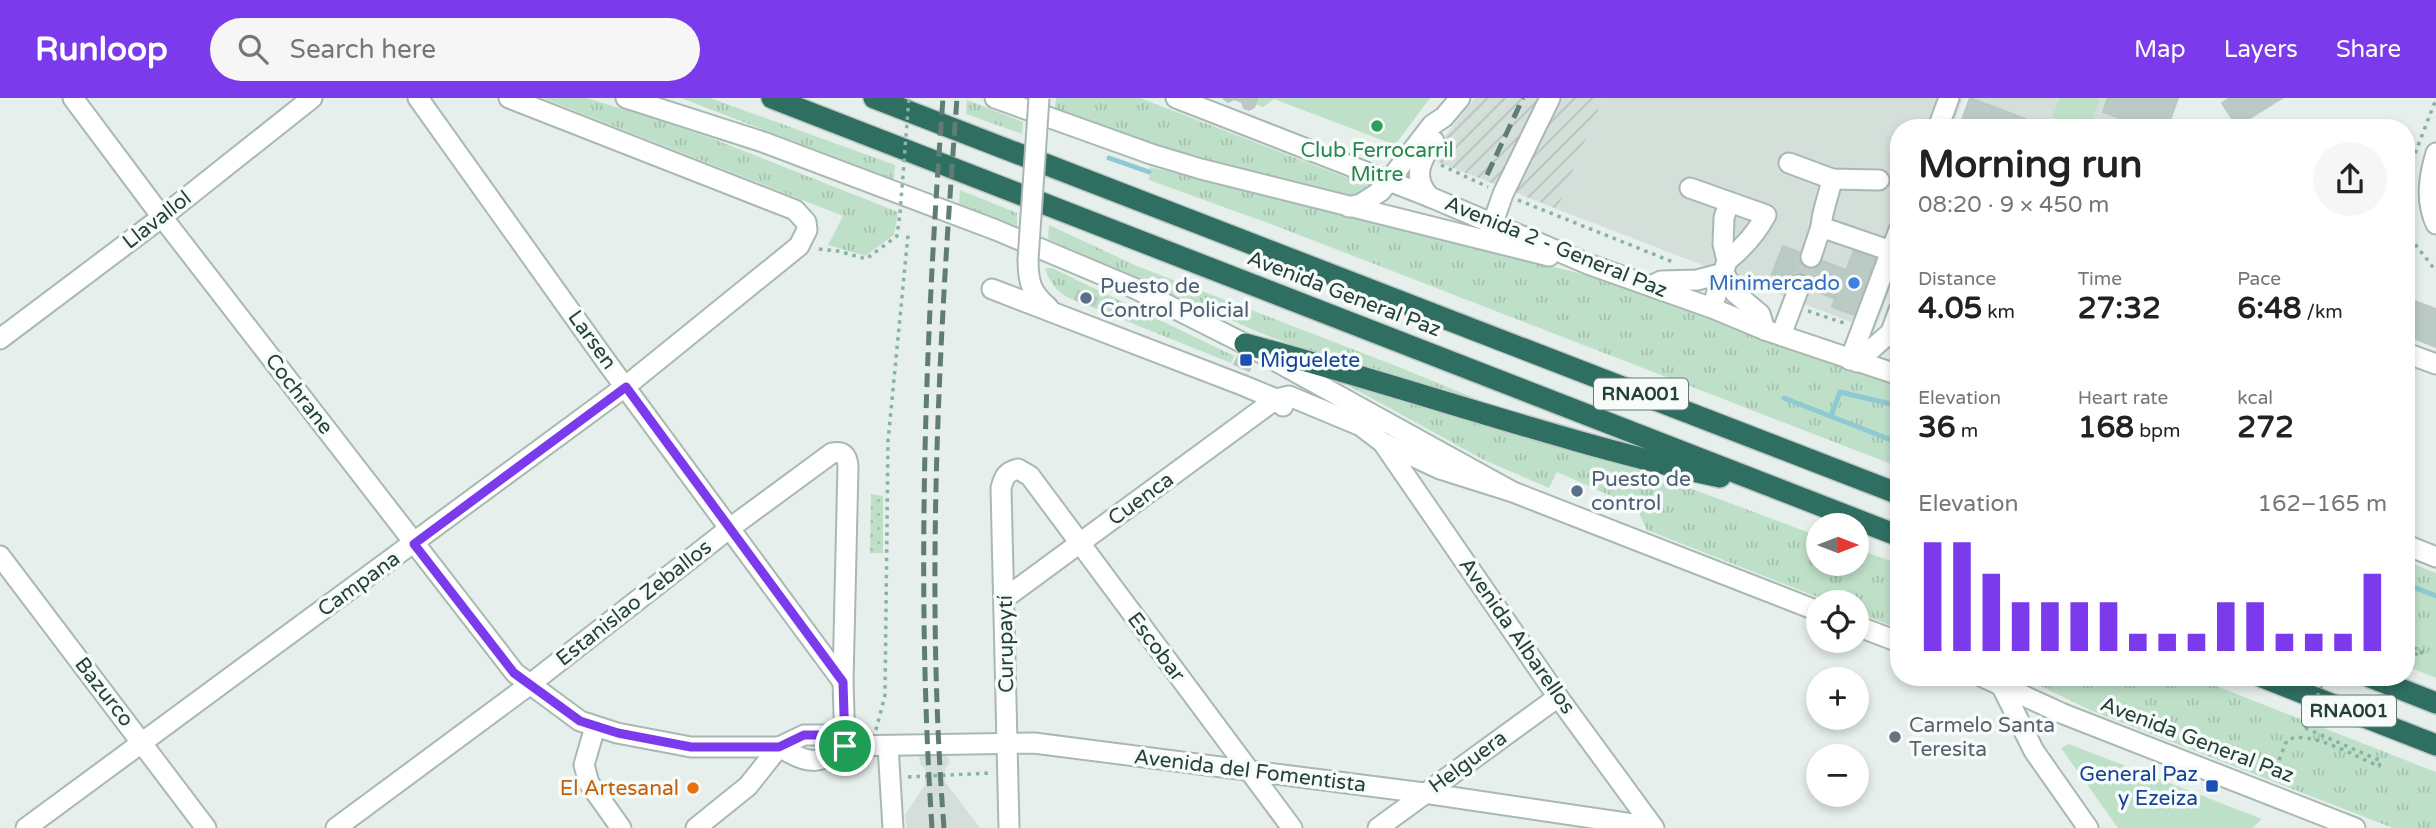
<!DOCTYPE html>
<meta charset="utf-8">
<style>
body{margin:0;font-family:"Varela Round",sans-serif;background:#f6f6f6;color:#222;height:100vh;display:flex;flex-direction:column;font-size:26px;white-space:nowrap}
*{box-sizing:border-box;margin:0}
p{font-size:23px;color:#767676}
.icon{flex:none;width:38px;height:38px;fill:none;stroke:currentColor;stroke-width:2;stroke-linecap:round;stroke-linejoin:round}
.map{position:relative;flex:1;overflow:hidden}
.sheet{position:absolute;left:1890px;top:21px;width:525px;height:567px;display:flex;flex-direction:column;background:#fff;border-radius:28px;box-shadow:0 4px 10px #0003}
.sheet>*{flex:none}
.needle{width:46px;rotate:90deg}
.controls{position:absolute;left:1806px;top:415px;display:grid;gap:14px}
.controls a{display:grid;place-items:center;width:63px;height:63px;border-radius:50%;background:#fff;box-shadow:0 4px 10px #0003;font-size:35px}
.pin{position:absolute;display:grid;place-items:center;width:60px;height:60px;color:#fff;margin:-30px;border:4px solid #fff;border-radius:50%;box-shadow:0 2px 7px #0007}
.round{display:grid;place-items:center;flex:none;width:74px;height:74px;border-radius:37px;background:#f6f6f6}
.summary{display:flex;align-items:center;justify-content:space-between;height:119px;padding:0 28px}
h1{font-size:38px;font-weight:700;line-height:52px}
.metrics{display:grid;grid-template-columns:repeat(3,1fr);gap:10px;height:119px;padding:7px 28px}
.metrics div{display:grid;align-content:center}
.metrics b{font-size:30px;font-weight:700}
.metrics small{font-size:19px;font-weight:400}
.metrics p{font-size:19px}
.chart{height:196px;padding:14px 28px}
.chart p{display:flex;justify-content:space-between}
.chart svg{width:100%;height:126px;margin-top:7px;stroke:#7c3aed;stroke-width:6}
header{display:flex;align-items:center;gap:42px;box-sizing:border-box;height:98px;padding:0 35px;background:#7c3aed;color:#fff}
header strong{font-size:33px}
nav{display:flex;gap:38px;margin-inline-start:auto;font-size:24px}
.search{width:490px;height:63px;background:#f6f6f6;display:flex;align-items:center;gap:18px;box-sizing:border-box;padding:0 24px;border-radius:38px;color:#767676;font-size:26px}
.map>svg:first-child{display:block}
.built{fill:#d4dfda}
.industrial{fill:url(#industrial-furrows)}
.grass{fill:url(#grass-tufts)}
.park{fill:#bfe0c8}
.garden{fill:url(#garden-dots)}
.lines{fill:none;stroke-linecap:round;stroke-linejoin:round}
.stream{stroke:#8ec9d4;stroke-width:5}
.building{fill:#bbcac4;stroke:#b8c9c2;stroke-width:2}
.minor-tunnel{stroke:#bfccc8;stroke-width:19;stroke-dasharray:19 10;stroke-linecap:butt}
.minor-casing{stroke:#a8b8b2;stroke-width:23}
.highway-casing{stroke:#c2cac8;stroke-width:24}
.path{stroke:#86b3a5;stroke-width:3.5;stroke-dasharray:3.5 5;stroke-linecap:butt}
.minor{stroke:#fff;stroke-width:19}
.highway{stroke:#2f6f62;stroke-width:21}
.rail{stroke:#5f7d75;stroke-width:5;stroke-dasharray:14 7;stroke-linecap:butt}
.minor-bridge-casing{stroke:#a8b8b2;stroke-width:23;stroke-linecap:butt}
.path-bridge{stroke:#86b3a5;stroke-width:3.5;stroke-dasharray:3.5 5;stroke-linecap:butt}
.minor-bridge{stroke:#fff;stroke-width:19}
.route-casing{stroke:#fff;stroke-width:14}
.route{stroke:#7c3aed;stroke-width:9}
.leisure-dot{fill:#2e9e5b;stroke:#f7fbf9;stroke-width:2.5}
.shop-dot{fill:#3f7fe0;stroke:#f7fbf9;stroke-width:2.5}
.service-dot{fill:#5c6f8a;stroke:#f7fbf9;stroke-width:2.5}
.transit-dot{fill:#1a4fb4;stroke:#f7fbf9;stroke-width:2.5}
.worship-dot{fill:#6b7280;stroke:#f7fbf9;stroke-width:2.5}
.food-dot{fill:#e8710a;stroke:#f7fbf9;stroke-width:2.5}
.labels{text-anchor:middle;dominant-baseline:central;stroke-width:7;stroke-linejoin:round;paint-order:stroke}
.shield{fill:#f7fbf9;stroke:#637a73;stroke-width:2}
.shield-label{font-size:19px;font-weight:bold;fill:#24423a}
.leisure-label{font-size:21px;fill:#27864d;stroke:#f7fbf9}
.street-label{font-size:21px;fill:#24423a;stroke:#f7fbf9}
.shop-label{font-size:21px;fill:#366cbe;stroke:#f7fbf9;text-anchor:end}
.service-label{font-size:21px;fill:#4e5e75;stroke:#f7fbf9;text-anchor:start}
.transit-label{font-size:21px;fill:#164399;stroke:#f7fbf9;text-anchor:start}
.worship-label{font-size:21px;fill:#5b616d;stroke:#f7fbf9;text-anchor:start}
.food-label{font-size:21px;fill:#c56008;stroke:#f7fbf9;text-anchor:end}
</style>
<header>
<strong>Runloop</strong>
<div class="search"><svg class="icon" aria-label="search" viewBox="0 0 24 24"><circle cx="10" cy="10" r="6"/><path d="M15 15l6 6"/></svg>Search here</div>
<nav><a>Map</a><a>Layers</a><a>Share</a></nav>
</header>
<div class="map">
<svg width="2436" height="730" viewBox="0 0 2436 730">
<defs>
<pattern id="industrial-furrows" width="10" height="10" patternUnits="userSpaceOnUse" patternTransform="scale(1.75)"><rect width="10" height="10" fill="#d4dfda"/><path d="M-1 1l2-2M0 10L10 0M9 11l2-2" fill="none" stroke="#b6c1bc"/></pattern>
<pattern id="grass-tufts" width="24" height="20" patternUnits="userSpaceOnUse" patternTransform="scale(1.75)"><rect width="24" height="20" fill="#bfe0c8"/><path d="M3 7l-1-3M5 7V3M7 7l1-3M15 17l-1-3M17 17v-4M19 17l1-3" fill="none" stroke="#a4c1ad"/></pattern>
<pattern id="garden-dots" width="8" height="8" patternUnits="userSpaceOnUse" patternTransform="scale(1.75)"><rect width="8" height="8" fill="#bfe0c8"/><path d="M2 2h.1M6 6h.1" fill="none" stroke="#a4c1ad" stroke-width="1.8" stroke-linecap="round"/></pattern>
</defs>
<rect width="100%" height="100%" fill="#e6efeb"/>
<g class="built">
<path d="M 1603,0 L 1963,0 L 1952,30 L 1899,30 L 1899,167 L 1874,233 L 1557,111 Z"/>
<path d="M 1970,0 L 2178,0 L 2167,30 L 1959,30 Z"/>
<path d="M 923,656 L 945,656 L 949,661 L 949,666 L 945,670 L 945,684 L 980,730 L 907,730 L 905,717 L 925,687 L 925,671 L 920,666 L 919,660 Z"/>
</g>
<path class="industrial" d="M 1475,0 L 1603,0 L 1557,111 L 1428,60 Z"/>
<g class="grass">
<path d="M 542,0 L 587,0 L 648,19 L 711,40 L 898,114 L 894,137 L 865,158 L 828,147 L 843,118 Z"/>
<path d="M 681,0 L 710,0 L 895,67 L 894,82 Z"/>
<path d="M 1056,0 L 1140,0 L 1371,89 L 1356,98 C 1253,73 1154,50 1055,10 Z"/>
<path d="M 967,2 L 1023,24 L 1022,36 L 966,16 Z"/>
<path d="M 1150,69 L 1599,180 L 1784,249 L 1899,287 L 1899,369 L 1276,128 L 1149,82 Z"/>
<path d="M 960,92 L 1017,115 L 1017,128 L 959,106 Z"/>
<path d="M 1049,127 L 1137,168 L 1396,268 L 1501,311 L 1334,262 L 1258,234 L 1048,141 Z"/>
<path d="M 1045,170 L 1052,170 L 1234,258 L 1231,265 L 1069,200 C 1056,193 1049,184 1045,170 Z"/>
<path d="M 1342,284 L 1644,373 L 1818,438 L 1818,466 L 1857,466 L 1857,451 L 1899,466 L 1899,531 L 1857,514 L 1857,504 L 1830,504 L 1647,432 L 1636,409 L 1557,374 L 1549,390 L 1484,362 Z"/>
<path d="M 2406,463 L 2436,475 L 2436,580 L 2406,568 Z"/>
<path d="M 2022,579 L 2193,579 L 2436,674 L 2436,730 L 2393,730 L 2092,613 Z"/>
</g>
<g class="park">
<path d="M 1239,0 L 1430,0 L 1395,47 L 1274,1 L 1263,9 Z"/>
<path d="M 2060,0 L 2095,0 L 2100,2 L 2091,24 L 2082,21 L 2078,29 L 2052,19 Z"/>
<path d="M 2069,646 L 2262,721 L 2252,730 L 2118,730 L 2061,650 Z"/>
</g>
<path class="garden" d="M 871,396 L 883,398 L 883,455 L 870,455 Z"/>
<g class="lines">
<g class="stream">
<path d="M 1109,60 L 1149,74"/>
<path d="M 1784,300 L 1899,345"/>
<path d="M 1831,318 L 1840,294 L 1899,308"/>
<path d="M 2406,486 L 2436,498"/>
</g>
</g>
<g class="building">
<path d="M 1223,0 L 1258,0 L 1254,9 L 1249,12 L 1244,10 L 1242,4 L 1234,1 L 1228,4 Z"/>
<path d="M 1970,0 L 2026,21 L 2023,30 L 1959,30 Z"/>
<path d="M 2108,0 L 2178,0 L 2167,30 L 2128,30 L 2130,24 L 2103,14 Z"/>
<path d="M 2230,0 L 2282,0 L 2237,28 L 2222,5 Z"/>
<path d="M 1783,148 L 1849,173 L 1838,202 L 1772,176 Z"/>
<path d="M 1854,152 L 1876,161 L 1854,217 L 1832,209 Z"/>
<path d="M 1078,193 L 1097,200 L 1094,207 L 1075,201 Z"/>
<path d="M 2406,200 L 2436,211 L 2436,249 L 2406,237 Z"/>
<path d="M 1239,257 L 1253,264 L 1249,273 L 1234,266 Z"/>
</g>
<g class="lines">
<path class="minor-tunnel" d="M 1800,187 L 1811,159"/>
<g class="minor-casing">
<g id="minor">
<path d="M 73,0 L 162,119 L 515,575 L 580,623 L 617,635 L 691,649 L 779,649 L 804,637 L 828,637 L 845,648 L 1034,645 L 1424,695 L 1653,729"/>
<path d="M 418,0 L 608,266 L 843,584"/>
<path d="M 626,0 L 763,44 L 996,132 L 1136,191 L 1245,246 L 1513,394"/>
<path d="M 995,0 L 1151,56 L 1201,71 L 1549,158"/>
<path d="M 1176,0 L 1430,99 L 1588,166 L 1712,210 L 1765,232 L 1899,277"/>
<path d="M 1938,30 L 1949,0"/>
<path d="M 2436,55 C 2429,79 2425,102 2436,126"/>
<path d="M 1789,65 L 1832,81 L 1879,82"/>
<path d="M 1690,90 L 1766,117 C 1756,136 1743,150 1727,163"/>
<path d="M 1430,99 C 1411,80 1421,62 1434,43"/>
<path d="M 1349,109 L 1361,106 L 1381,93 L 1432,27 L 1444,19 L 1460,0"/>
<path d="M 1821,129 C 1822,112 1829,98 1832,81"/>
<path d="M 1489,136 L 1503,96 L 1550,0"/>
<path d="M 1811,159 L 1821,129 L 1891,153"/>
<path d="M 1028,162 C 1028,183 1031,195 1048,209"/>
<path d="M 1724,175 L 1735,195 L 1760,216 L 1765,232"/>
<path d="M 1651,188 L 1661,183 L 1697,182 L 1724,175"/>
<path d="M 992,191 L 1242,287 L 1276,301 L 1283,308"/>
<path d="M 1712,210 L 1727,163 L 1723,146 L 1724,120 L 1729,104"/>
<path d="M 1781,237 L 1800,187"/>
<path d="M 0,241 L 162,119 L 312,0"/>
<path d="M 2406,255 L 2436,266"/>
<path d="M 1850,262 L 1899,132"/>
<path d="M 1857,264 L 1891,234 L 1899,212"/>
<path d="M 1383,345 L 1558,599 L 1654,730"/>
<path d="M 2406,447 L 2436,459"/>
<path d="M 0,458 L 206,730"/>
<path d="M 1005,500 L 1276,301 L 1289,298 L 1361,328 L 1382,344 L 1440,371 L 1513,394 L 1818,513"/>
<path d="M 1857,528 L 1899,544"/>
<path d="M 1983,579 L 2061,615 L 2355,730"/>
<path d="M 2001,587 L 2034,653 L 2088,730"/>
<path d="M 595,629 L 584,667 L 589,685 L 621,730"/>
<path d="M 888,648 L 893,730"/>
<path d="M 779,649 C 807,665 818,669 845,648"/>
<path d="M 26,730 L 626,288 L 799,148 L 807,132 L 806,124 L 795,112 L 509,0"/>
<path d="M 336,730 L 529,587 L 730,430 L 832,355 C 843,353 847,357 848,368 L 843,584 L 845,648"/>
<path d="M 696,730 L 748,688 L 779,649"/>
<path d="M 1009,730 L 1001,390 C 1004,379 1006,374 1018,371 L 1030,378 L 1292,730"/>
<path d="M 1378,730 L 1558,599"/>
</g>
</g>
<g class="highway-casing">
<g id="highway">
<path d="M 772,0 L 1899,438"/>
<path d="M 874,0 L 1899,396"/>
<path d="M 1245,246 C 1404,288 1559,344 1720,379"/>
<path d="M 2262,579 L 2436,647"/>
<path d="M 2370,579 L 2436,605"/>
</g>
</g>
<g class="path">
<path d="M 1441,67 L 1488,89"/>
<path d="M 2406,79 L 2436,1"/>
<path d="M 1518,102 L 1673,164"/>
<path d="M 2406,123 L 2411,141 L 2436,173"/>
<path d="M 819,151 L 838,153 L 866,161 L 897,138 L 900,115"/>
<path d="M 1808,213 L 1844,225"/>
<path d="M 2406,547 L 2422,553 L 2421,558 L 2406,552"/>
<path d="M 876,632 L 885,597 L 888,343 L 908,137"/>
<path d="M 2273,678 L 2287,642 C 2309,631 2356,659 2379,668 L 2381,663 L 2305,630"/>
<path d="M 908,679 L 991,675"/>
</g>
<use href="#minor" class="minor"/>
<use href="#highway" class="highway"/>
<g class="rail">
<path d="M 1487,77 L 1523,0"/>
<path d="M 932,730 C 916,487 925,243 943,0"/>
<path d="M 944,730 C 925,487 939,242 957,0"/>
</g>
<g class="minor-bridge-casing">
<path id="minor-bridge" d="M 1028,162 L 1039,0"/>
</g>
<g class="path-bridge">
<path d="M 900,115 L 909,0"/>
<path d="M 2305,630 L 2325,579"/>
</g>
<use href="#minor-bridge" class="minor-bridge"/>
</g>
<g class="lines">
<g class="route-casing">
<path id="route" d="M 626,289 L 843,584 L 845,648 L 828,637 L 804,637 L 779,649 L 691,649 L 618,635 L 580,623 L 514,575 L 414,446 Z"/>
</g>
<use href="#route" class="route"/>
</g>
<circle class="leisure-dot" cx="1377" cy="28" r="7"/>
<circle class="shop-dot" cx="1854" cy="185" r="7"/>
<g class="service-dot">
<circle cx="1086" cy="200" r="7"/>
<circle cx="1577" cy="393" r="7"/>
</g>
<g class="transit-dot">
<rect x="1239" y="255" width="14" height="14" rx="3.5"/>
<rect x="2205" y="681" width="14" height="14" rx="3.5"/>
</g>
<circle class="worship-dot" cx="1895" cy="639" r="7"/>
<circle class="food-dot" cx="693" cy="690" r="7"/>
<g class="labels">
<g class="shield">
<rect x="1594" y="280.5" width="94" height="31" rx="5"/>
<rect x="2302" y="597.5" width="94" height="31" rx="5"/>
</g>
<g class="shield-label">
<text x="1641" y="296">RNA001</text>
<text x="2349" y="613">RNA001</text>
</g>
<g class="leisure-label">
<text x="1377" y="52">Club Ferrocarril<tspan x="1377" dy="24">Mitre</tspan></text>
</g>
<g class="street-label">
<text transform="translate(157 122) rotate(-38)">Llavallol</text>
<text transform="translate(1556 149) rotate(22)">Avenida 2 - General Paz</text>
<text transform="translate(1344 196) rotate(21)">Avenida General Paz</text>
<text transform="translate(592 242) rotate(54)">Larsen</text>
<text transform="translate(299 296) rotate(52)">Cochrane</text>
<text transform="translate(1141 401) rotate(-36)">Cuenca</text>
<text transform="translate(359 486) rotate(-36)">Campana</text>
<text transform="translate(634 505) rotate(-38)">Estanislao Zeballos</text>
<text transform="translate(1517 538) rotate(55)">Avenida Albarellos</text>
<text transform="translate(1006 546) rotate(-91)">Curupaytí</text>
<text transform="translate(1156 549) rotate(53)">Escobar</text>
<text transform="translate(104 594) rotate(52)">Bazurco</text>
<text transform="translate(2197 642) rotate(21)">Avenida General Paz</text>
<text transform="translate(1468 664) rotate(-36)">Helguera</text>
<text transform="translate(1250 673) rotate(7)">Avenida del Fomentista</text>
</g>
<g class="shop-label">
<text x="1840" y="185">Minimercado</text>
</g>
<g class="service-label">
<text x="1100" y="188">Puesto de<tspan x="1100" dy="24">Control Policial</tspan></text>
<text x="1591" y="381">Puesto de<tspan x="1591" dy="24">control</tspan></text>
</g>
<g class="transit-label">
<text x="1260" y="262">Miguelete</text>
<text x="2198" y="676" text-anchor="end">General Paz<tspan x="2198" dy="24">y Ezeiza</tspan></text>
</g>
<g class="worship-label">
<text x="1909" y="627">Carmelo Santa<tspan x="1909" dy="24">Teresita</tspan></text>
</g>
<g class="food-label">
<text x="679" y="690">El Artesanal</text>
</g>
</g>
</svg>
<div class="controls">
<a><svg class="needle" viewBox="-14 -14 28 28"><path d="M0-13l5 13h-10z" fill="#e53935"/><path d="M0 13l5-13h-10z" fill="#767676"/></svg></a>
<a><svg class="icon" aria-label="locate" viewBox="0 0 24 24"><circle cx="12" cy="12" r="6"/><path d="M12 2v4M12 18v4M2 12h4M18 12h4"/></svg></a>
<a>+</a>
<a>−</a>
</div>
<div class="pin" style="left:845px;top:648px;background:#1e9e55"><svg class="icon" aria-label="arrive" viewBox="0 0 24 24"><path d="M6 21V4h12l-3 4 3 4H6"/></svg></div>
<section class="sheet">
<div class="summary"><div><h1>Morning run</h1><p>08:20 · 9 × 450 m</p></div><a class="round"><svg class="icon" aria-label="share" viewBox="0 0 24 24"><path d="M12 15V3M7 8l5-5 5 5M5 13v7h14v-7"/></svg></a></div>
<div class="metrics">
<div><p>Distance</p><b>4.05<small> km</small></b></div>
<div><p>Time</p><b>27:32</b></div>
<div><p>Pace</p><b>6:48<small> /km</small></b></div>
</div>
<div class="metrics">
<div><p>Elevation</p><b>36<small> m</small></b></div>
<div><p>Heart rate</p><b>168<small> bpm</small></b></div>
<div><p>kcal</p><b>272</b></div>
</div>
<div class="chart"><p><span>Elevation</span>162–165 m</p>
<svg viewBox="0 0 160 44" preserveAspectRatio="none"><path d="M5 44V6M15 44V6M25 44V17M35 44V27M45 44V27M55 44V27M65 44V27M75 44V38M85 44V38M95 44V38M105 44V27M115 44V27M125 44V38M135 44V38M145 44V38M155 44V17"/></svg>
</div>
</section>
</div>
